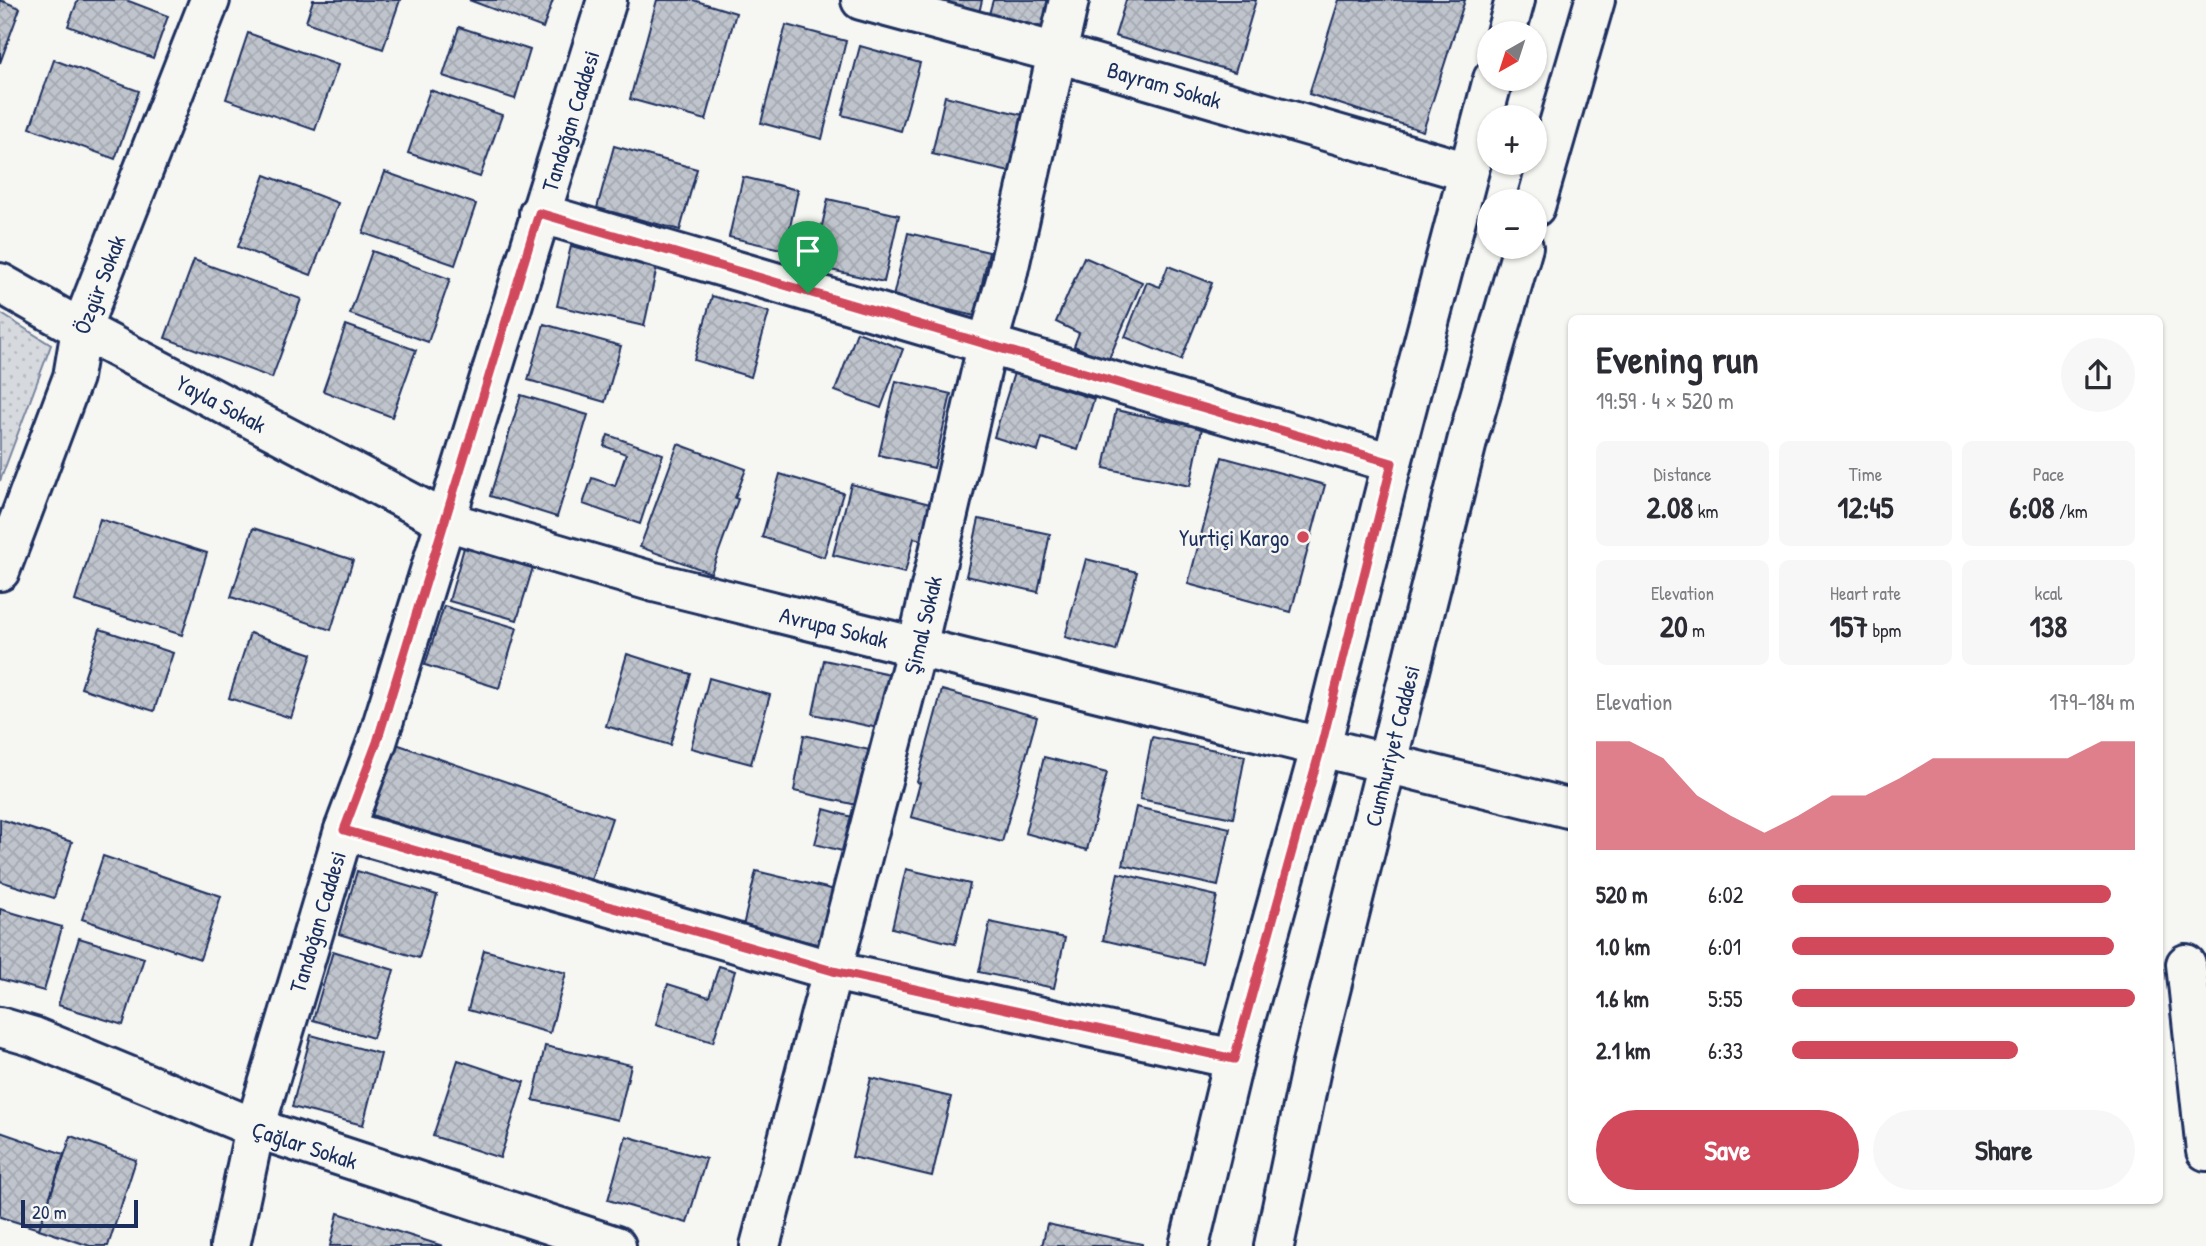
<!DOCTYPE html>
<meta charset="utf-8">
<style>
body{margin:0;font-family:"Patrick Hand",sans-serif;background:#f7f7f7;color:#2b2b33;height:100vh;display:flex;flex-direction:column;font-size:26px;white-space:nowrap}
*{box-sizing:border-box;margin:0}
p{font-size:23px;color:#7c7c81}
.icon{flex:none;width:38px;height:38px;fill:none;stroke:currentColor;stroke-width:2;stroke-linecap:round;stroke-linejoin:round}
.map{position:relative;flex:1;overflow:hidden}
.side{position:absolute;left:1568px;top:315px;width:595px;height:889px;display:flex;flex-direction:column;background:#fff;border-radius:10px;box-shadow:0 2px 5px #0004}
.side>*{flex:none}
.needle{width:46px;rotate:219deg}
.fabs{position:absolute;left:1477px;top:21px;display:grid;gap:14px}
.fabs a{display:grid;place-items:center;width:70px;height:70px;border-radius:50%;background:#fff;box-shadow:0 2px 5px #0004;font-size:35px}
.scale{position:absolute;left:21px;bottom:18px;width:117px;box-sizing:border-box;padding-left:7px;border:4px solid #1b2f5e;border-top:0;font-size:19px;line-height:24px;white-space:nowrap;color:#1b2f5e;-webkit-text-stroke:5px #f6f6f2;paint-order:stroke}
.pin{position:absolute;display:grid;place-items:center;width:60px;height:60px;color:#fff;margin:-72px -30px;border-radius:50% 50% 50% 0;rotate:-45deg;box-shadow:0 0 7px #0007}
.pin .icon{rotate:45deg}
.round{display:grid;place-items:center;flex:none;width:74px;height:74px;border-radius:37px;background:#f7f7f7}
.head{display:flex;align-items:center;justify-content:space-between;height:119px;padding:0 28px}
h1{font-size:38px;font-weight:800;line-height:52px}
.stats{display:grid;grid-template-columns:repeat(3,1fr);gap:10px;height:119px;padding:7px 28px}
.stats div{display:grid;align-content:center;border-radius:10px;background:#f7f7f7;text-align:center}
.stats b{font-size:30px;font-weight:800}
.stats small{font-size:19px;font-weight:400}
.stats p{font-size:19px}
.chart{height:196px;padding:14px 28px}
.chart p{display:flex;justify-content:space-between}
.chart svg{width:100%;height:126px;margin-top:7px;fill:#d1495b;opacity:.7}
.cta{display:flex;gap:14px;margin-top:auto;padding:14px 28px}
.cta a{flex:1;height:80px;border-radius:42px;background:#d1495b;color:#fff;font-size:28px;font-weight:800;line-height:80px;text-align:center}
.cta a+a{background:#f7f7f7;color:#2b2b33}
ul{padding:0 28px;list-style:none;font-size:23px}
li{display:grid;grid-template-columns:112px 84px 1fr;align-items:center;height:52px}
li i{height:18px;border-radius:9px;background:#d1495b}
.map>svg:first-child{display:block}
.grass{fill:url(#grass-dots);stroke:#78849e;stroke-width:2}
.building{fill:url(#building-cross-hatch);stroke:#1b2f5e;stroke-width:2}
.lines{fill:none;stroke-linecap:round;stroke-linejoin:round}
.minor-casing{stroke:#1b2f5e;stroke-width:44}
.tertiary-casing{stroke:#1b2f5e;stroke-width:44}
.secondary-casing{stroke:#1b2f5e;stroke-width:44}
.minor{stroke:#f6f6f2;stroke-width:38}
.tertiary{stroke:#f6f6f2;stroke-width:38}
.secondary{stroke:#f6f6f2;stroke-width:38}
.route-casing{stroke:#fff;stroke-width:14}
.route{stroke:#d1495b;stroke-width:9}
.poi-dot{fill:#d1495b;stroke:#f6f6f2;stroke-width:2.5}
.labels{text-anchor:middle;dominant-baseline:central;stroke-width:5;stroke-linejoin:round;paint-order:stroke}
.street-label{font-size:23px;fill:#1b2f5e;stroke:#f6f6f2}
.poi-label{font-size:23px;fill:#1b2f5e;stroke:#f6f6f2;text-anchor:end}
</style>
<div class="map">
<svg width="2206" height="1246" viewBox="0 0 2206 1246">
<defs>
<pattern id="grass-dots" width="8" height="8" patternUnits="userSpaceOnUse" patternTransform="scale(1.75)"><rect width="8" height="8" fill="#d6d9dd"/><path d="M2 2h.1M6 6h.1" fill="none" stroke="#b7bbc0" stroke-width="1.8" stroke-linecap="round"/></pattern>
<pattern id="building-cross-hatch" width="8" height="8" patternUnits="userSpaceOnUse" patternTransform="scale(1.75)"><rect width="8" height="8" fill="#c0c4cd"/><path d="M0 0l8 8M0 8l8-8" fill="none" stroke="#a4a9b2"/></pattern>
</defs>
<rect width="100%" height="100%" fill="#f6f6f2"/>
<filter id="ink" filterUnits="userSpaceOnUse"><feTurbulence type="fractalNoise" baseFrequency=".0143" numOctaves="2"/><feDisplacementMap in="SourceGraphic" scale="14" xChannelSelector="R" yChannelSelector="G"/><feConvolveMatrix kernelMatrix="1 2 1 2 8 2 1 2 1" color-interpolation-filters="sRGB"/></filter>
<g filter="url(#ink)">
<path class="grass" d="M 0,313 L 51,345 L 0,481 Z"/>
<g class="building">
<path d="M 0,0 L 20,8 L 0,63 Z"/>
<path d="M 78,0 L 126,0 L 168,16 L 153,58 L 68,26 Z"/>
<path d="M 313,0 L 400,0 L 383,49 L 306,22 Z"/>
<path d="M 469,0 L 553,0 L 543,28 Z"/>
<path d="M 657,0 L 693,0 L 736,13 L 706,120 L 630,99 Z"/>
<path d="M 942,0 L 982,0 L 979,13 L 941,4 Z"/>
<path d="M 993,0 L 1056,0 L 1050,29 L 989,14 Z"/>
<path d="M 1126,0 L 1256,0 L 1235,72 L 1115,36 Z"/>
<path d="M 1339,0 L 1465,0 L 1423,131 L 1309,94 Z"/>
<path d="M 786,25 L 846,41 L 822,139 L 761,123 Z"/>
<path d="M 459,27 L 530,50 L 515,99 L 443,76 Z"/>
<path d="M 248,33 L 338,65 L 315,130 L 226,99 Z"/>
<path d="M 860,46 L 920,63 L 901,131 L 842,115 Z"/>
<path d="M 54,60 L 139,91 L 115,159 L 30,128 Z"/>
<path d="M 430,90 L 502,115 L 480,177 L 408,153 Z"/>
<path d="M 945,96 L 1027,116 L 1014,173 L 932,154 Z"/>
<path d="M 614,146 L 697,169 L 680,230 L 597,208 Z"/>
<path d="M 385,172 L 476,204 L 455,265 L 363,233 Z"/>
<path d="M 265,175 L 338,203 L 311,275 L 238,247 Z"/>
<path d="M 743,177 L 798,190 L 785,250 L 729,237 Z"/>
<path d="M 828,199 L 899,215 L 884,282 L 813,266 Z"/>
<path d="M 908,233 L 989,252 L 975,316 L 893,297 Z"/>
<path d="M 571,246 L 657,267 L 644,326 L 557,306 Z"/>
<path d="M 372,251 L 450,279 L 428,342 L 350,314 Z"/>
<path d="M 1084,257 L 1142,282 L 1108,361 L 1074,346 L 1079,333 L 1056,322 Z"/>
<path d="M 194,260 L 301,299 L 272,378 L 165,338 Z"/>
<path d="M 1168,266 L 1212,283 L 1181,360 L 1125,337 L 1147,282 L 1160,287 Z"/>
<path d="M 712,296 L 769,312 L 751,377 L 694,360 Z"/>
<path d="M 544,324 L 621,346 L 605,402 L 528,380 Z"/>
<path d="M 346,325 L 416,350 L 392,417 L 323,391 Z"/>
<path d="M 857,332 L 903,349 L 881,408 L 835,391 Z"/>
<path d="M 1014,373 L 1094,399 L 1078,450 L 1042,438 L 1038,451 L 994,437 Z"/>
<path d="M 896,381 L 951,394 L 934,468 L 879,455 Z"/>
<path d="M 521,395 L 588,415 L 557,517 L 490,496 Z"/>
<path d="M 1116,410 L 1202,428 L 1190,486 L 1104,468 Z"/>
<path d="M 608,435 L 663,454 L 640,524 L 583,504 L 592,478 L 615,486 L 626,454 L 604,446 Z"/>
<path d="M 678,444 L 746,469 L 735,498 L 738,499 L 711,573 L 640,547 Z"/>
<path d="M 1222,457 L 1325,485 L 1291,612 L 1188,584 Z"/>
<path d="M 780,474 L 843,493 L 824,557 L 762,537 Z"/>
<path d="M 851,484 L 934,505 L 925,541 L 914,538 L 905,573 L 833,555 Z"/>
<path d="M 100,519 L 207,553 L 182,635 L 75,601 Z"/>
<path d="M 979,519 L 1050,534 L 1038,592 L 966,576 Z"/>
<path d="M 253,528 L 353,560 L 331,630 L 231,597 Z"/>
<path d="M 465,544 L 534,564 L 517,620 L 449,601 Z"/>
<path d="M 1086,559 L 1137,572 L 1116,651 L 1065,637 Z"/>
<path d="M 444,606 L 517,628 L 499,688 L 425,665 Z"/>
<path d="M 100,629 L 173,653 L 154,711 L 81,688 Z"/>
<path d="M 250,633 L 312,654 L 291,718 L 229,698 Z"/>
<path d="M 627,654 L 691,674 L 670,745 L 606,726 Z"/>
<path d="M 824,660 L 890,674 L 878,728 L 813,714 Z"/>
<path d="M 709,678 L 770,695 L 751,764 L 691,748 Z"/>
<path d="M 942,690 L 1037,717 L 1002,842 L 911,817 L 920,783 L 917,782 Z"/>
<path d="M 804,735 L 869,750 L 857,805 L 794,791 Z"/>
<path d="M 1152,737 L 1245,756 L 1233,818 L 1140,799 Z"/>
<path d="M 396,744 L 612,818 L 588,889 L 372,815 Z"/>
<path d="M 1044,757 L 1107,773 L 1087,850 L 1025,833 Z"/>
<path d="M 1136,807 L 1230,828 L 1218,886 L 1123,865 Z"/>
<path d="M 824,809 L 859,819 L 850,853 L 815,844 Z"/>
<path d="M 0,819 L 72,842 L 54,898 L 0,881 Z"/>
<path d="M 103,856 L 221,896 L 200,959 L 82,919 Z"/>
<path d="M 906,869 L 970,884 L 955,944 L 892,928 Z"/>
<path d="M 357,871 L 437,895 L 419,958 L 339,934 Z"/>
<path d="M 756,871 L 835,890 L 821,945 L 743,926 Z"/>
<path d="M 1118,873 L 1217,896 L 1202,963 L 1103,940 Z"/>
<path d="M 0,909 L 62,927 L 44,991 L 0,979 Z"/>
<path d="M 990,922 L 1065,938 L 1054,988 L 979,972 Z"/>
<path d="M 79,938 L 144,958 L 123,1025 L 58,1005 Z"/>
<path d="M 484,950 L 566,973 L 550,1033 L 468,1010 Z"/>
<path d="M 333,951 L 394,970 L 373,1038 L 313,1020 Z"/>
<path d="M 719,966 L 735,971 L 713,1042 L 656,1025 L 668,984 L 709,997 Z"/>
<path d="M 311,1035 L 381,1054 L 363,1125 L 292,1107 Z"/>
<path d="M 545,1046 L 631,1065 L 618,1120 L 533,1100 Z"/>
<path d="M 458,1060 L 524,1082 L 500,1158 L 433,1136 Z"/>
<path d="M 871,1078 L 951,1097 L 932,1176 L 852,1157 Z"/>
<path d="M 0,1132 L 64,1154 L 39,1229 L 0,1217 Z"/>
<path d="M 71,1136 L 136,1160 L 108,1246 L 90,1246 L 39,1229 Z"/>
<path d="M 626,1136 L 706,1159 L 687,1223 L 608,1200 Z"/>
<path d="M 338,1213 L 443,1246 L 330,1246 Z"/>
<path d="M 1047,1224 L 1142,1244 L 1142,1246 L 1042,1246 Z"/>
</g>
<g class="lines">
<g class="minor-casing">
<g id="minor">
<path id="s1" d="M 861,0 L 1057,53 L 1468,172"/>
<path d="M 539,213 L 1392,463"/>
<path id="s2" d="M 0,283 L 81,329 L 446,521 L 654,582 L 1572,809"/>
<path id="s3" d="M 0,571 L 73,377 L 81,329 L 210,0"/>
<path d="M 344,830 L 833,971 L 1234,1059"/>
<path d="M 2186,964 L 2206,1151"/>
<path id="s4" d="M 0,1027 L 34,1037 L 255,1128 L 616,1246"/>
<path id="s5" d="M 760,1246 L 917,647 L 987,346 L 1006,280 L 1069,0"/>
</g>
</g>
<g class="tertiary-casing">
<g id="tertiary">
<path id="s6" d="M 230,1246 L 255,1128 L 344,830 L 377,742 L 607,0"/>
</g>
</g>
<g class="secondary-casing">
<g id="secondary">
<path d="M 1506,33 L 1515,0"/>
<path d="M 1535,207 L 1595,0"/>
<path d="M 1189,1246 L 1234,1059 L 1321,746 L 1392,463 L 1493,79"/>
<path id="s7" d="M 1274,1246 L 1313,1059 L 1468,438 L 1523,247"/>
</g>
</g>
<use href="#minor" class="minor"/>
<use href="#tertiary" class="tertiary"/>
<use href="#secondary" class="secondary"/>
</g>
</g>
<g class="lines" filter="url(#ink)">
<g class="route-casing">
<path id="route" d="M 539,213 L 1392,463 L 1321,747 L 1234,1059 L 833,971 L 344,830 L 377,742 Z"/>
</g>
<use href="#route" class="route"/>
</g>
<circle class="poi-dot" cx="1303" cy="537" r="7"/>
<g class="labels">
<g class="street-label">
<text stroke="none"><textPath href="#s1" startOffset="315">Bayram Sokak</textPath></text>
<text stroke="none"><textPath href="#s6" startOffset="1176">Tandoğan Caddesi</textPath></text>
<text stroke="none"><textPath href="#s3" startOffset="304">Özgür Sokak</textPath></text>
<text stroke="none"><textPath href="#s2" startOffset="252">Yayla Sokak</textPath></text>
<text stroke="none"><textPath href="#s5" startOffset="642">Şimal Sokak</textPath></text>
<text stroke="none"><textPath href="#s2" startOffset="908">Avrupa Sokak</textPath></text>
<text stroke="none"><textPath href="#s7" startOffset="514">Cumhuriyet Caddesi</textPath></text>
<text stroke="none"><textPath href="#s6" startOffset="336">Tandoğan Caddesi</textPath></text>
<text stroke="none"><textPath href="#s4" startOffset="327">Çağlar Sokak</textPath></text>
</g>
<g class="poi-label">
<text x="1289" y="537">Yurtiçi Kargo</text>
</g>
</g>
</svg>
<div class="fabs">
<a><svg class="needle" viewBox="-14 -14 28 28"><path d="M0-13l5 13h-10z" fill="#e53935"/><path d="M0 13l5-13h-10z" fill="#7c7c81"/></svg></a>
<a>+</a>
<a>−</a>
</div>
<div class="scale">20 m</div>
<div class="pin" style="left:808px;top:293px;background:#1e9e55"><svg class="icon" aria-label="arrive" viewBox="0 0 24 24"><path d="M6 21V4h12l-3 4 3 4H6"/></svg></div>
<section class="side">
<div class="head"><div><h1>Evening run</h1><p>19:59 · 4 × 520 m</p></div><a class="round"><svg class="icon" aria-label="share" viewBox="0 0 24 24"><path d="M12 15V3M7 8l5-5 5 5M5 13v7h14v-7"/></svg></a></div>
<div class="stats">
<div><p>Distance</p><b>2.08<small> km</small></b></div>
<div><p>Time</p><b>12:45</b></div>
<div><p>Pace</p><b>6:08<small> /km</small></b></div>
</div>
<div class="stats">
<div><p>Elevation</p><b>20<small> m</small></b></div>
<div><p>Heart rate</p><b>157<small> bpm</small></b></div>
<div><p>kcal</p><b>138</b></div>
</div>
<div class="chart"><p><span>Elevation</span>179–184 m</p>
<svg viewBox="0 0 160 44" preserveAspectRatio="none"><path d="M0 44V6L10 6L20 12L30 25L40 32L50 38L60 32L70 25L80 25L90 19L100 12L110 12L120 12L130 12L140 12L150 6L160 6V44z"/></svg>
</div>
<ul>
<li><b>520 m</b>6:02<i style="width:93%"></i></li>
<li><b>1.0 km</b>6:01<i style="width:94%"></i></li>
<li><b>1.6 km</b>5:55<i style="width:100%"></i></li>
<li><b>2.1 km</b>6:33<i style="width:66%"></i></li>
</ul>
<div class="cta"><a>Save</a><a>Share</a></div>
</section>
</div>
